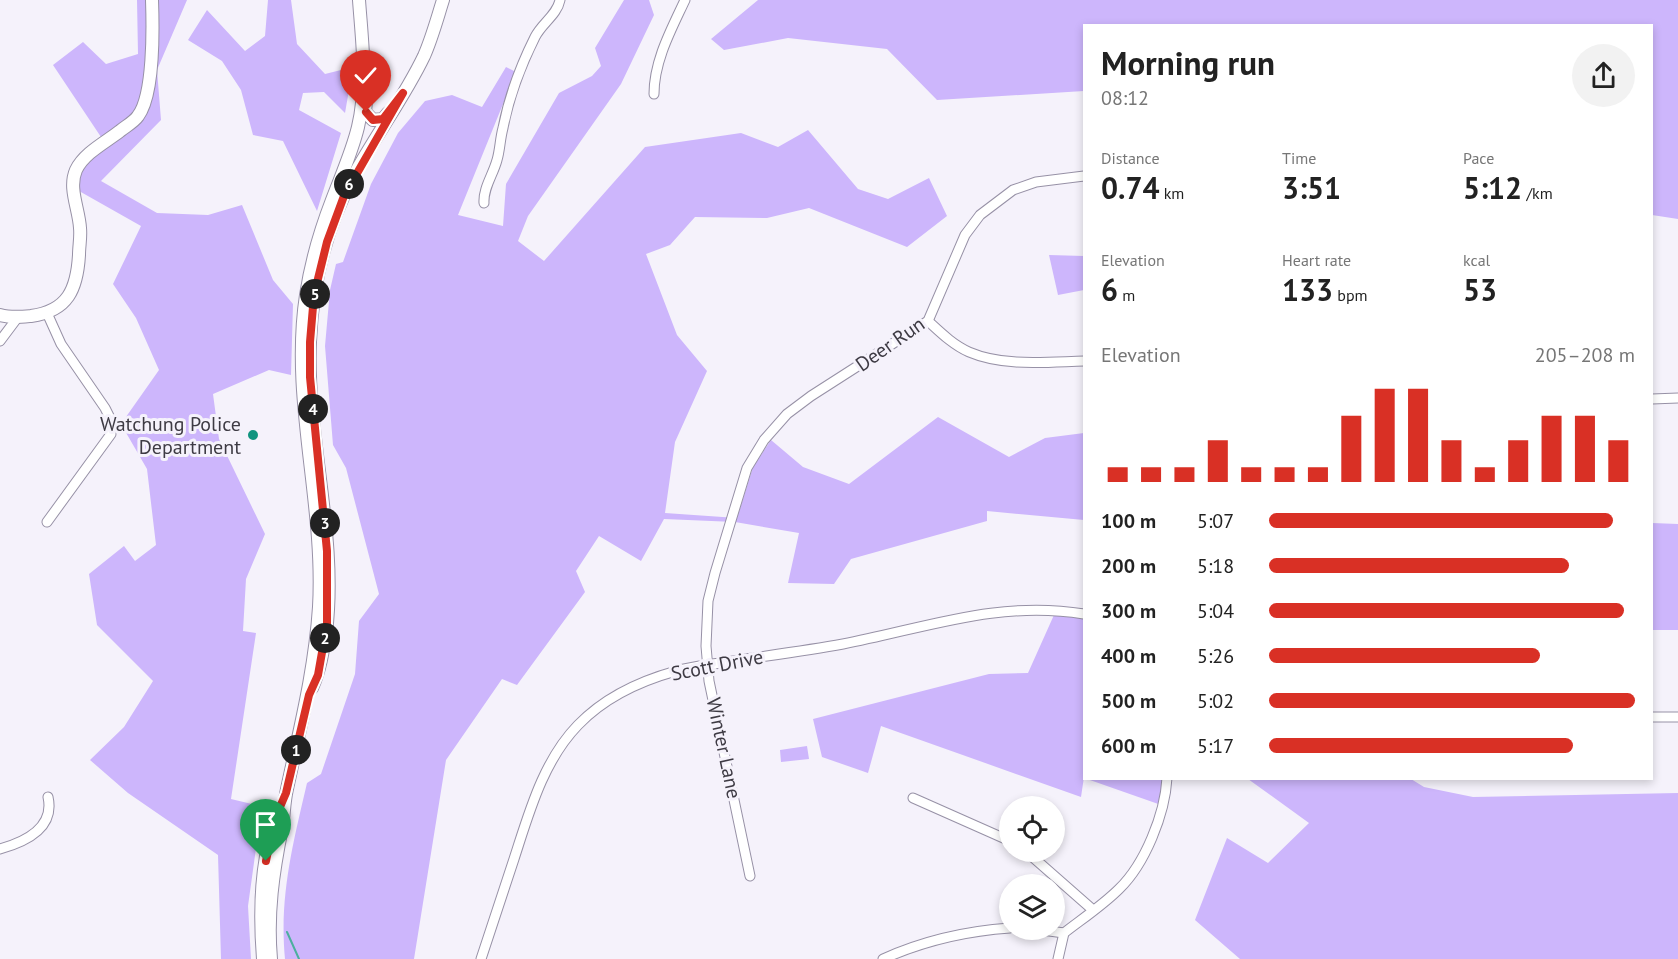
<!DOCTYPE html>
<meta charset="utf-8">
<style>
body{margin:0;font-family:"PT Sans",sans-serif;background:#f2f2f2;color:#222;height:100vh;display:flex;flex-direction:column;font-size:22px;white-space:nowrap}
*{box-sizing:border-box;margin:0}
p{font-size:20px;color:#767676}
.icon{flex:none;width:33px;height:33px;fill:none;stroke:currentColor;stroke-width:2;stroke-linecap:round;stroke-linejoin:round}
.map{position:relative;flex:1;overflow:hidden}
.sheet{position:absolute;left:1083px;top:24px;width:570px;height:756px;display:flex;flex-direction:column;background:#fff;border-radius:0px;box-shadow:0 3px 9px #0003}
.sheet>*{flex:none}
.tools{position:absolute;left:999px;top:796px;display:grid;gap:12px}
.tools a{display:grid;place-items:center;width:66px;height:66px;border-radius:50%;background:#fff;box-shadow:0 3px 9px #0003;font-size:30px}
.pin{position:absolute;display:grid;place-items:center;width:51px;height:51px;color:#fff;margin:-62px -26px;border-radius:50% 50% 50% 0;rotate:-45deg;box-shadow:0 0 6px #0007}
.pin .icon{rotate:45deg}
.km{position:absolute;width:30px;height:30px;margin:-15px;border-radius:50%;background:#222;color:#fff;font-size:16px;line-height:30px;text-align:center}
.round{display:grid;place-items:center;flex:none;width:63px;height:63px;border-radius:32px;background:#f2f2f2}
.overview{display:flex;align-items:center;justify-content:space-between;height:102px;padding:0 18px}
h1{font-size:33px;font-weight:600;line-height:45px}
.stats{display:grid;grid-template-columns:repeat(3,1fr);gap:9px;height:102px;padding:6px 18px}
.stats div{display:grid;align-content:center}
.stats b{font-size:30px;font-weight:600}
.stats small{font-size:16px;font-weight:400}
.stats p{font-size:16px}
.chart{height:168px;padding:12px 18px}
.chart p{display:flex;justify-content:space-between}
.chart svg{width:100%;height:108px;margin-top:6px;stroke:#d93025;stroke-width:6}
ul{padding:0 18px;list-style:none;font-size:20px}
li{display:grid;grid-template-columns:96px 72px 1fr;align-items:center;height:45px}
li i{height:15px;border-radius:8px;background:#d93025}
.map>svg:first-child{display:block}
.green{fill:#cdb6fc}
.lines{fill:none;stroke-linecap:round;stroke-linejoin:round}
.stream{stroke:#4caf9e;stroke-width:2}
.street-casing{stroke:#9791a6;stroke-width:11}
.secondary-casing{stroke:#9791a6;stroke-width:14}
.street{stroke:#fff;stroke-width:9}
.secondary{stroke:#fff;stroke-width:12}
.route-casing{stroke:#fff;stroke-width:12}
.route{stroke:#d93025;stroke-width:8}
.poi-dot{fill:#11947f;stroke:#f5f2fb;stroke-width:2}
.labels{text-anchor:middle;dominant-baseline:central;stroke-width:6;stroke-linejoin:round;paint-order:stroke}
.street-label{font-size:20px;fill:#3e3b44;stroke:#f5f2fb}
.poi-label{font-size:20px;fill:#3e3b44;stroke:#f5f2fb;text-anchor:end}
</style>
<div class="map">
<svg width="1678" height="959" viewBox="0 0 1678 959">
<rect width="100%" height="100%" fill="#f5f2fb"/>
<g class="green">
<path d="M 137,0 L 187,0 L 157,70 L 161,120 L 101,181 L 157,213 L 208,215 L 242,205 L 273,280 L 293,304 L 291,375 L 269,370 L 213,394 L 219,439 L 265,534 L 246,579 L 243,631 L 256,633 L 231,799 L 265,807 L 257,841 L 248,906 L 251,959 L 221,959 L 218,855 L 128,793 L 90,760 L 124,727 L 153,681 L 97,625 L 89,574 L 124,546 L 135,561 L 156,545 L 147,469 L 121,424 L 159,370 L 136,318 L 113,284 L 141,226 L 72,187 L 103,140 L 53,65 L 83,42 L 106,64 L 138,54 Z"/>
<path d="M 268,0 L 291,0 L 297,44 L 325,74 L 353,67 L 345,113 L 324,92 L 303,93 L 299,110 L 341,133 L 317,211 L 283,141 L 253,135 L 241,90 L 222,61 L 188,40 L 207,10 L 245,51 L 265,36 Z"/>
<path d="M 624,0 L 649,0 L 654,15 L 621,84 L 528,216 L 518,241 L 544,261 L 645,147 L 741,133 L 778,147 L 808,130 L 858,189 L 888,199 L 929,178 L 947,216 L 907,247 L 809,208 L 767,218 L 695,217 L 670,245 L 646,254 L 677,335 L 707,371 L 675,442 L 665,513 L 737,518 L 753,467 L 771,440 L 803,467 L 849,484 L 938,417 L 1009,457 L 1045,438 L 1084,433 L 1084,520 L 987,511 L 987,521 L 851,559 L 834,584 L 788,583 L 799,533 L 735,522 L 664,519 L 641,561 L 599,536 L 576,571 L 585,592 L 517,685 L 502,679 L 446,760 L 414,959 L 285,959 C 279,896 293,844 307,783 L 321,774 L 355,674 L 359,621 L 379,594 L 346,468 L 333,445 L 325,346 L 330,290 L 336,264 L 343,262 L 371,184 L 398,133 L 425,101 L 452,95 L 482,107 L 506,67 L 516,72 L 458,215 L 503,226 L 506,184 L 559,93 L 592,76 L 601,66 L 595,48 Z"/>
<path d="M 758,0 L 1678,0 L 1678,219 L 1652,215 L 1652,26 L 1084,26 L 1084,91 L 937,100 L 887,49 L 788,38 L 724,50 L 711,39 Z"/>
<path d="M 1049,255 L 1084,256 L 1084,290 L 1058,295 Z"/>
<path d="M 1652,523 L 1678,524 L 1678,630 L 1652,630 Z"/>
<path d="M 1058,606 L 1084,611 L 1084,777 L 1081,797 L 881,726 L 868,773 L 822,757 L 813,719 L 989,674 L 1028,673 Z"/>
<path d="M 807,746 L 809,759 L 781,762 L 780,750 Z"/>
<path d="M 1087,779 L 1170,779 L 1164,806 Z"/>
<path d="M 1248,779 L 1411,779 L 1424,787 L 1473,797 L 1678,793 L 1678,959 L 1240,959 L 1195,920 L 1227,838 L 1268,863 L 1309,823 Z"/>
</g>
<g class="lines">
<path class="stream" d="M 287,932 L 299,959"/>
<g class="street-casing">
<g id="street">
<path d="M 654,94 C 654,61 671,30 685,0"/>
<path d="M 484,203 C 483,188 493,175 497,160 C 500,150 500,139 503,128 C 509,97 521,65 535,37 C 542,23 557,15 560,0"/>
<path d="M 47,313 L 61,344 L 105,408 L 111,420 L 111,434 L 47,522"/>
<path d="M 928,321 C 940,332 953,345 969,352 C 1004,367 1047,362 1084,361"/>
<path d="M 0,341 L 18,317"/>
<path d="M 1652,399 L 1678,398"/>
<path d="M 1652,717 L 1678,717"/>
<path d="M 913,798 L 1010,841"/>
<path d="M 0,849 C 25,842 55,828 48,797"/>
<path d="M 1027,852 L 1093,910"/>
<path d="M 750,876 L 709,681 L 706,646 L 708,601 L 715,573 L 747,468 L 764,440 L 787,414 L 811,396 L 928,321 L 965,235 L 980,215 L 1013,190 L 1036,182 L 1084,176"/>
<path d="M 1042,930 L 1064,933 C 1082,919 1103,905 1119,889 C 1145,864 1165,814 1167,778"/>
<path d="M 481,959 C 492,926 503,893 514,859 C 529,813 543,761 578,725 C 604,698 640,681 676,671 C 692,666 710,665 726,662 C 765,656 804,651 843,644 C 926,628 998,600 1084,614"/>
<path d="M 883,959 C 923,941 966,931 1010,928"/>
<path d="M 1058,959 L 1064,933"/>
</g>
</g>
<g class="secondary-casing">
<g id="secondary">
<path d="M 366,101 L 365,112 L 373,120 L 383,119 L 388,113"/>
<path d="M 0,315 C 11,318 20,317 31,316 C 68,311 77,289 79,255 C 79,246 81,237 80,228 C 79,209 68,188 76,170 C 84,153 106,142 120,131 C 126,126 134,122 138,116 C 154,95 153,28 152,0"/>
<path d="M 312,688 C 320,670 323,651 326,632 C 338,535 306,439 310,342 C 312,285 326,228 353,177 C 375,136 404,98 424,56 C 432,38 437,19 443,0"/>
<path d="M 263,959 C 259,909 260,854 280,808"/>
<path d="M 271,959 C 267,914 273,872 282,828 C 284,815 284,802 287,789 C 300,728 315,669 319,607 C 325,502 290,399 306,295 C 311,262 320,231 332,200 C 341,176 352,152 358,127 C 368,85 362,42 359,0"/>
</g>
</g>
<use href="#street" class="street"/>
<use href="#secondary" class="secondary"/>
</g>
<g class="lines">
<g class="route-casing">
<path id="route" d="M 266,861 L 274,821 L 286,793 L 309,695 L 318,675 L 327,624 L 327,551 L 310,377 L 310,342 L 314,295 L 327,242 L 344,196 L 403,93 L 383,119 L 373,120 L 366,112"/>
</g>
<use href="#route" class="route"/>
</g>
<circle class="poi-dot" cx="253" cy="435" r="6"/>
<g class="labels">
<g class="street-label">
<text transform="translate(890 344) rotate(-35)">Deer Run</text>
<text transform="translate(717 665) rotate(-11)">Scott Drive</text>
<text transform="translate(724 748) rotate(78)">Winter Lane</text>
</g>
<g class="poi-label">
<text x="241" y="424">Watchung Police<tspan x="241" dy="23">Department</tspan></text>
</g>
</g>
</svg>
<div class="tools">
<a><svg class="icon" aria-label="locate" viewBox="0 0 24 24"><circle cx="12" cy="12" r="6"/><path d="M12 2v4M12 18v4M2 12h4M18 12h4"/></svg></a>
<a><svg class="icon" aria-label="layers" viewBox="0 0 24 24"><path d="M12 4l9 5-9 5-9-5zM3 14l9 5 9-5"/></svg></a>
</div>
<div class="pin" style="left:266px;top:861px;background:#1e9e55"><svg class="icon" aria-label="arrive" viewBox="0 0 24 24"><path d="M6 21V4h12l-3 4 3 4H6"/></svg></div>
<div class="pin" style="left:366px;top:112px;background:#d93025"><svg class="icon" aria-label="check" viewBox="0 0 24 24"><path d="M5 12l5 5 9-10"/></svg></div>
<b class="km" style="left:296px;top:750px">1</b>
<b class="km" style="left:325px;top:638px">2</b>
<b class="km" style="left:325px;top:523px">3</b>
<b class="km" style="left:313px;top:409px">4</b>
<b class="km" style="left:315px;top:294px">5</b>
<b class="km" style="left:349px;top:184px">6</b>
<section class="sheet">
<div class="overview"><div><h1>Morning run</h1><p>08:12</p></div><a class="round"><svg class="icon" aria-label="share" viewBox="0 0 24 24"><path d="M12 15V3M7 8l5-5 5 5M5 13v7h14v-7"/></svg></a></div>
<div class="stats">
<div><p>Distance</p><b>0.74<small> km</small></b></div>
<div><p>Time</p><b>3:51</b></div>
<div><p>Pace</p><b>5:12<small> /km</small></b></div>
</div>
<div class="stats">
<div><p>Elevation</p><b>6<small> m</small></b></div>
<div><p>Heart rate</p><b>133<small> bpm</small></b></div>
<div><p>kcal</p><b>53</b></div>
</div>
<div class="chart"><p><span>Elevation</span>205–208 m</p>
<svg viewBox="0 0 160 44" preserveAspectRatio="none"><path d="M5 44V38M15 44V38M25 44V38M35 44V27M45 44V38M55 44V38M65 44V38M75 44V17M85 44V6M95 44V6M105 44V27M115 44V38M125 44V27M135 44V17M145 44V17M155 44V27"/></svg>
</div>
<ul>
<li><b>100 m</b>5:07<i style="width:94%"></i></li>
<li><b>200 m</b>5:18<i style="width:82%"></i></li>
<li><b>300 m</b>5:04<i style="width:97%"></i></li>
<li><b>400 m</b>5:26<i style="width:74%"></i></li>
<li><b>500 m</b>5:02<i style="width:100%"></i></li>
<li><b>600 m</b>5:17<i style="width:83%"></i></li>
</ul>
</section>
</div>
